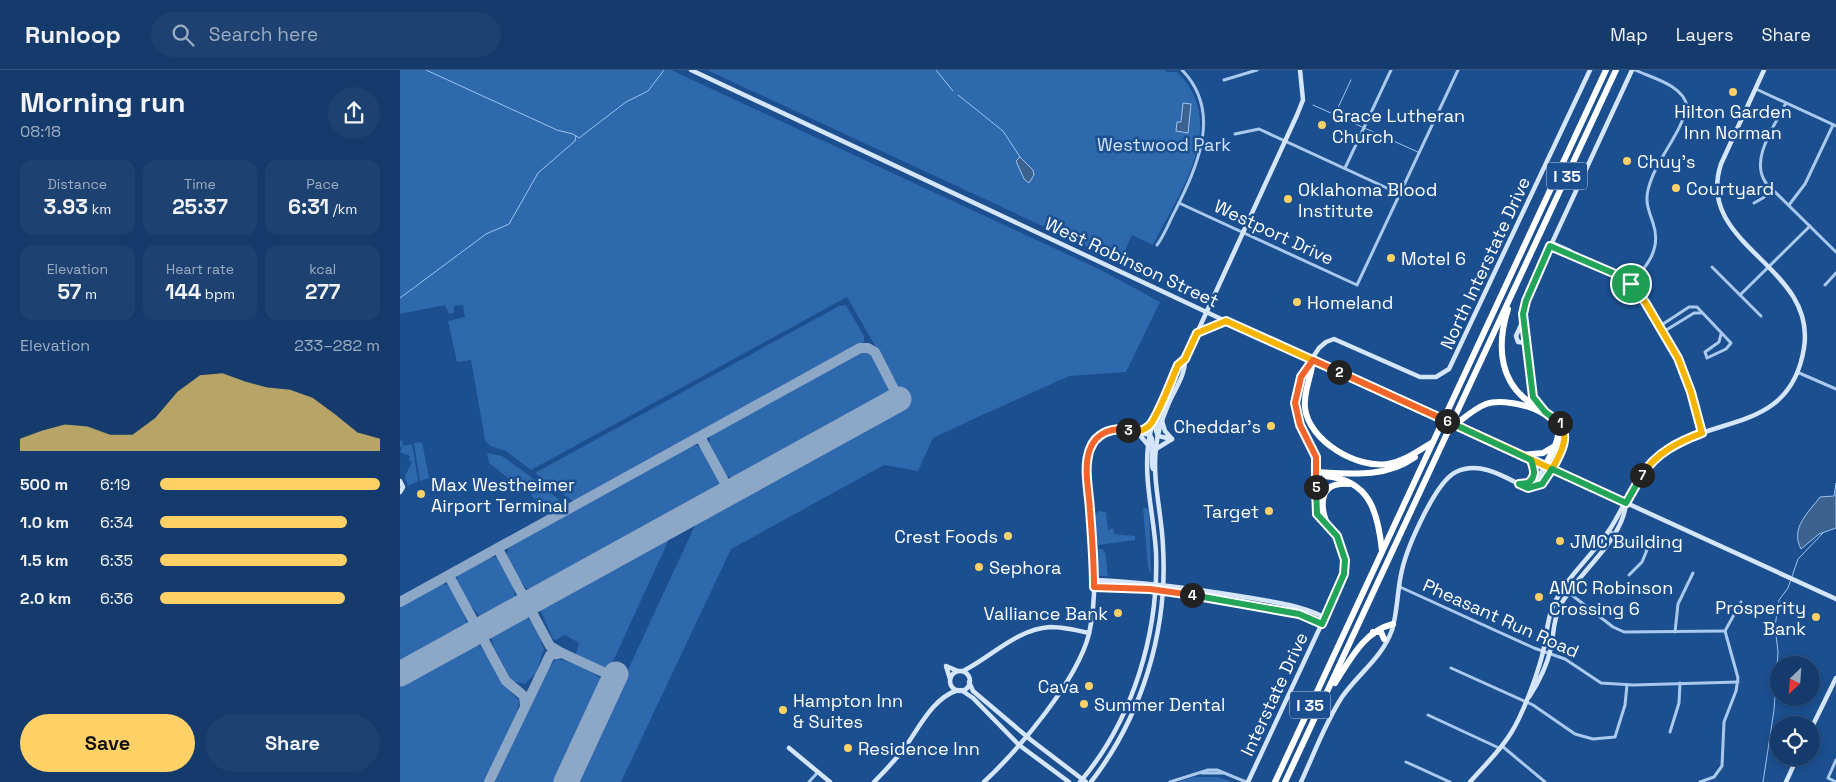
<!DOCTYPE html>
<meta charset="utf-8">
<style>
body{margin:0;font-family:"Space Grotesk",sans-serif;background:#1d4271;color:#f1f3f6;height:100vh;display:flex;flex-direction:column;font-size:19px;white-space:nowrap}
*{box-sizing:border-box;margin:0}
p{font-size:16px;color:#9dadc1}
.icon{flex:none;width:28px;height:28px;fill:none;stroke:currentColor;stroke-width:2;stroke-linecap:round;stroke-linejoin:round}
.map{position:relative;flex:1;overflow:hidden}
.sheet{display:flex;flex-direction:column;background:#143b6b;width:400px}
.sheet>*{flex:none}
.needle{width:32px;rotate:205deg}
.buttons{position:absolute;left:1370px;top:586px;display:grid;gap:10px}
.buttons a{display:grid;place-items:center;width:50px;height:50px;border-radius:50%;background:#143b6b;box-shadow:0 2px 8px #0003,0 0 0 1px #33557e;font-size:25px}
.pin{position:absolute;display:grid;place-items:center;width:42px;height:42px;color:#fff;margin:-21px;border:2px solid #fff;border-radius:50%;box-shadow:0 1px 5px #0007}
.km{position:absolute;width:25px;height:25px;margin:-12px;border-radius:50%;background:#222;color:#fff;font-size:14px;line-height:25px;text-align:center}
.round{display:grid;place-items:center;flex:none;width:52px;height:52px;border-radius:26px;background:#1d4271}
.headline{display:flex;align-items:center;justify-content:space-between;height:85px;padding:0 20px}
h1{font-size:28px;font-weight:700;line-height:38px}
.figures{display:grid;grid-template-columns:repeat(3,1fr);gap:8px;height:85px;padding:5px 20px}
.figures div{display:grid;align-content:center;border-radius:12px;background:#1d4271;text-align:center}
.figures b{font-size:21px;font-weight:700}
.figures small{font-size:14px;font-weight:400}
.figures p{font-size:14px}
.chart{height:140px;padding:10px 20px}
.chart p{display:flex;justify-content:space-between}
.chart svg{width:100%;height:90px;margin-top:5px;fill:#ffd166;opacity:.7}
.cta{display:flex;gap:10px;margin-top:auto;padding:10px 20px}
.cta a{flex:1;height:58px;border-radius:30px;background:#ffd166;color:#111;font-size:20px;font-weight:700;line-height:58px;text-align:center}
.cta a+a{background:#1d4271;color:#f1f3f6}
ul{padding:0 20px;list-style:none;font-size:16px}
li{display:grid;grid-template-columns:80px 60px 1fr;align-items:center;height:38px}
li i{height:12px;border-radius:6px;background:#ffd166}
header{display:flex;align-items:center;gap:30px;box-sizing:border-box;height:70px;padding:0 25px;background:#143b6b;border-bottom:1px solid #33557e}
header strong{font-size:24px}
nav{display:flex;gap:28px;margin-inline-start:auto;font-size:18px}
.search{width:350px;height:45px;background:#1d4271;display:flex;align-items:center;gap:12px;box-sizing:border-box;padding:0 18px;border-radius:28px;color:#9dadc1;font-size:19px}
main{display:flex;flex:1;min-height:0}
.map>svg:first-child{display:block}
.green{fill:#2e69ad}
.water{fill:#3c6290;stroke:#9cc4f0}
.lines{fill:none;stroke-linecap:round;stroke-linejoin:round}
.stream{stroke:#9cc4f0;stroke-width:1}
.taxiway{stroke:#8da7c7;stroke-width:10}
.runway{stroke:#8da7c7;stroke-width:25}
.street{stroke:#a9c9ee;stroke-width:3}
.secondary{stroke:#d6e6fa;stroke-width:4.5}
.highway{stroke:#fff;stroke-width:6}
.secondary-bridge{stroke:#d6e6fa;stroke-width:4.5}
.split-1-casing{stroke:#fff;stroke-width:10}
.split-2-casing{stroke:#fff;stroke-width:10}
.split-3-casing{stroke:#fff;stroke-width:10}
.split-4-casing{stroke:#fff;stroke-width:10}
.split-5-casing{stroke:#fff;stroke-width:10}
.split-6-casing{stroke:#fff;stroke-width:10}
.split-7-casing{stroke:#fff;stroke-width:10}
.split-8-casing{stroke:#fff;stroke-width:10}
.split-1{stroke:#22a559;stroke-width:6}
.split-2{stroke:#f5b400;stroke-width:6}
.split-3{stroke:#f5b400;stroke-width:6}
.split-4{stroke:#f0652b;stroke-width:6}
.split-5{stroke:#22a559;stroke-width:6}
.split-6{stroke:#f0652b;stroke-width:6}
.split-7{stroke:#22a559;stroke-width:6}
.split-8{stroke:#f5b400;stroke-width:6}
.poi-dot{fill:#ffd166;stroke:#1b4f8f;stroke-width:2}
.labels{text-anchor:middle;dominant-baseline:central;stroke-width:5;stroke-linejoin:round;paint-order:stroke}
.shield{fill:#1b4f8f;stroke:#bbcadd;stroke-width:1}
.shield-label{font-size:16px;font-weight:bold;fill:#fff}
.poi-label{font-size:18px;fill:#fff;stroke:#1b4f8f;text-anchor:start}
.park-label{font-size:18px;fill:#cfe3fa;stroke:#1b4f8f}
.street-label{font-size:18px;fill:#fff;stroke:#1b4f8f}
</style>
<header>
<strong>Runloop</strong>
<div class="search"><svg class="icon" aria-label="search" viewBox="0 0 24 24"><circle cx="10" cy="10" r="6"/><path d="M15 15l6 6"/></svg>Search here</div>
<nav><a>Map</a><a>Layers</a><a>Share</a></nav>
</header>
<main>
<section class="sheet">
<div class="headline"><div><h1>Morning run</h1><p>08:18</p></div><a class="round"><svg class="icon" aria-label="share" viewBox="0 0 24 24"><path d="M12 15V3M7 8l5-5 5 5M5 13v7h14v-7"/></svg></a></div>
<div class="figures">
<div><p>Distance</p><b>3.93<small> km</small></b></div>
<div><p>Time</p><b>25:37</b></div>
<div><p>Pace</p><b>6:31<small> /km</small></b></div>
</div>
<div class="figures">
<div><p>Elevation</p><b>57<small> m</small></b></div>
<div><p>Heart rate</p><b>144<small> bpm</small></b></div>
<div><p>kcal</p><b>277</b></div>
</div>
<div class="chart"><p><span>Elevation</span>233–282 m</p>
<svg viewBox="0 0 160 44" preserveAspectRatio="none"><path d="M0 44V38L10 34L20 31L30 32L40 36L50 36L60 28L70 15L80 7L90 6L100 10L110 13L120 14L130 18L140 26L150 35L160 38V44z"/></svg>
</div>
<ul>
<li><b>500 m</b>6:19<i style="width:100%"></i></li>
<li><b>1.0 km</b>6:34<i style="width:85%"></i></li>
<li><b>1.5 km</b>6:35<i style="width:85%"></i></li>
<li><b>2.0 km</b>6:36<i style="width:84%"></i></li>
</ul>
<div class="cta"><a>Save</a><a>Share</a></div>
</section>
<div class="map">
<svg width="1436" height="712" viewBox="0 0 1436 712">
<rect width="100%" height="100%" fill="#1b4f8f"/>
<g class="green">
<path d="M 0,0 L 271,0 L 701,200 L 760,232 L 726,302 L 669,306 L 580,346 L 533,368 L 518,401 L 484,395 L 331,479 L 221,712 L 176,712 L 297,451 L 510,332 L 502,318 L 500,319 L 447,227 L 131,400 L 106,381 L 90,376 L 85,370 L 71,290 L 57,292 L 48,251 L 65,247 L 63,235 L 54,236 L 54,243 L 49,244 L 45,235 L 0,244 Z"/>
<path d="M 307,0 L 765,0 L 767,2 L 777,2 C 830,53 779,123 753,175 L 732,165 L 720,192 Z"/>
<path d="M 446,235 L 464,266 L 464,272 L 174,432 L 135,403 L 439,236 Z"/>
<path d="M 463,281 L 471,284 L 489,314 L 490,319 L 486,326 L 338,408 L 326,406 L 308,375 L 311,365 Z"/>
<path d="M 2,370 L 3,376 L 12,374 L 18,411 L 8,416 L 5,406 L 12,392 L 9,390 L 10,386 L 0,382 L 3,376 L 0,377 L 0,371 Z"/>
<path d="M 22,372 L 29,408 L 20,411 L 14,373 Z"/>
<path d="M 296,375 C 304,377 321,404 320,413 C 319,415 317,418 316,420 L 130,522 L 120,510 L 106,487 L 109,477 L 277,383 Z"/>
<path d="M 87,383 L 102,386 L 135,410 L 126,422 L 89,393 Z"/>
<path d="M 138,419 L 144,419 L 159,429 L 160,436 L 158,441 L 152,441 L 131,426 Z"/>
<path d="M 743,437 L 749,440 L 751,504 L 748,497 Z"/>
<path d="M 699,441 L 706,442 L 708,460 L 713,458 L 714,464 L 735,466 L 735,470 L 698,475 L 693,446 Z"/>
<path d="M 271,465 L 209,600 L 177,586 L 176,583 L 179,573 L 165,565 L 156,570 L 153,569 L 139,537 Z"/>
<path d="M 700,479 L 703,479 L 704,483 L 705,481 L 708,506 L 697,506 L 697,481 Z"/>
<path d="M 95,487 C 107,493 114,517 116,530 L 82,548 C 75,542 54,517 57,508 C 59,502 68,499 73,496 C 80,492 87,487 95,487 Z"/>
<path d="M 42,514 L 49,515 C 59,525 65,543 67,557 L 0,594 L 0,536 Z"/>
<path d="M 125,545 L 135,555 L 144,579 L 136,603 L 125,614 L 112,611 L 94,578 L 90,564 Z"/>
<path d="M 76,572 C 93,589 100,615 119,630 L 117,644 L 87,712 L 0,712 L 0,614 Z"/>
<path d="M 156,589 C 174,592 190,598 203,611 L 157,712 L 95,712 L 147,600 Z"/>
<path d="M 794,707 L 817,707 L 833,712 L 778,712 Z"/>
</g>
<g class="water">
<path d="M 783,33 L 791,34 L 788,63 L 776,61 L 777,52 L 781,52 Z"/>
<path d="M 620,87 L 633,100 L 634,105 L 629,113 L 624,109 L 616,91 Z"/>
<path d="M 1436,413 L 1436,458 L 1419,464 L 1401,479 C 1390,458 1408,443 1420,427 L 1434,426 Z"/>
</g>
<g class="lines">
<g class="stream">
<path d="M 26,0 L 157,60 L 173,64 L 179,68 L 226,32 L 248,21 L 264,0"/>
<path d="M 536,0 L 553,21"/>
<path d="M 558,25 L 603,61 L 620,87"/>
<path d="M 913,35 L 1018,82"/>
<path d="M 935,44 L 951,10"/>
<path d="M 0,228 L 86,164 L 109,154 L 138,103 L 175,71 L 176,66"/>
<path d="M 1363,712 L 1374,640 L 1378,582 L 1375,556 L 1379,530 L 1388,518 L 1398,489 L 1424,462"/>
</g>
<g class="taxiway">
<path d="M 300,367 L 330,422"/>
<path d="M 98,479 L 150,576 L 162,583"/>
<path d="M 49,506 L 106,611 L 124,626 L 125,636"/>
<path d="M 0,532 L 460,278 L 468,278 L 475,282 L 499,329"/>
<path d="M 89,712 L 150,585 L 162,583 L 212,606 L 213,609"/>
</g>
<g class="runway">
<path d="M 0,604 L 499,329"/>
<path d="M 166,712 L 216,604"/>
</g>
<g class="street">
<path d="M 824,10 L 857,0"/>
<path d="M 1356,19 L 1436,56"/>
<path d="M 1386,33 C 1375,55 1349,90 1366,113 L 1436,182"/>
<path d="M 835,64 L 859,59 L 1000,124"/>
<path d="M 945,98 L 991,0"/>
<path d="M 779,133 L 957,215 L 1058,0"/>
<path d="M 1354,133 L 1363,128 L 1373,119"/>
<path d="M 1389,135 L 1405,114 L 1433,55"/>
<path d="M 1152,172 L 1170,180 L 1176,186"/>
<path d="M 757,175 C 765,164 769,152 775,141 C 797,97 823,42 782,0"/>
<path d="M 1150,177 L 1215,204 L 1236,220 L 1278,288 L 1291,322 L 1302,363"/>
<path d="M 1312,197 L 1361,246"/>
<path d="M 1231,214 C 1247,196 1262,179 1253,153 C 1249,141 1245,132 1248,120 C 1255,90 1281,65 1287,36 C 1283,15 1252,8 1235,0"/>
<path d="M 1425,215 L 1436,203"/>
<path d="M 1340,225 L 1410,156"/>
<path d="M 1260,256 L 1289,237 L 1297,237 L 1331,273 L 1326,279 L 1307,288 L 1305,282 L 1319,272 L 1321,264"/>
<path d="M 1263,262 L 1294,243 L 1302,243"/>
<path d="M 1397,302 L 1436,319"/>
<path d="M 1209,461 L 1247,480 L 1242,492 L 1229,505"/>
<path d="M 1000,517 L 1134,578 L 1165,589 L 1201,613 L 1233,615 L 1338,612"/>
<path d="M 1164,519 L 1213,557 L 1224,562 L 1325,561"/>
<path d="M 1325,561 L 1341,532"/>
<path d="M 1275,562 L 1278,534 L 1293,503"/>
<path d="M 1051,598 L 1133,635 L 1175,664 L 1193,669 L 1215,667 L 1225,635 L 1227,615"/>
<path d="M 1028,645 L 1099,678"/>
<path d="M 1270,662 L 1279,633 L 1280,613"/>
<path d="M 1102,676 L 1145,712"/>
<path d="M 1436,690 L 1428,708 L 1436,712"/>
<path d="M 1006,692 L 1050,712"/>
<path d="M 802,703 L 823,703"/>
<path d="M 409,712 L 418,702"/>
<path d="M 770,712 L 808,700 L 817,700 L 846,712"/>
<path d="M 1300,712 L 1314,707 L 1322,696 L 1324,652 L 1336,621 L 1338,608 L 1325,561"/>
</g>
<g class="secondary">
<path d="M 291,0 L 834,255 L 1019,338"/>
<path d="M 797,263 L 825,251"/>
<path d="M 1127,273 L 1118,272 L 1116,266 L 1121,255 L 1125,231 L 1232,0"/>
<path d="M 762,351 L 765,361 L 772,369"/>
<path d="M 738,362 L 752,352"/>
<path d="M 738,363 L 748,375"/>
<path d="M 1076,364 L 1436,529"/>
<path d="M 750,365 C 756,373 749,389 753,399"/>
<path d="M 758,366 L 755,358 L 765,328"/>
<path d="M 758,366 L 772,369"/>
<path d="M 756,379 L 772,369"/>
<path d="M 0,411 L 3,417 L 0,422"/>
<path d="M 1130,412 L 1134,403 L 1131,390"/>
<path d="M 1119,414 L 1136,411 L 1145,396"/>
<path d="M 694,510 C 743,512 790,518 839,526 C 868,531 897,534 924,547"/>
<path d="M 693,517 L 768,521 L 899,544 L 922,554"/>
<path d="M 563,601 C 591,587 617,559 650,557 C 663,557 676,560 689,563"/>
<circle cx="560" cy="611" r="10"/>
<path d="M 550,609 L 546,596 L 558,601"/>
<path d="M 569,612 L 573,621 L 631,670 L 686,712"/>
<path d="M 561,620 L 573,628 L 619,675 L 669,712"/>
<path d="M 1129,627 C 1139,612 1147,595 1151,578 C 1154,563 1153,550 1160,536 C 1177,503 1223,471 1226,433"/>
<path d="M 1411,659 L 1436,608"/>
<path d="M 389,678 L 430,712"/>
<path d="M 474,712 C 484,702 494,691 503,680 C 519,659 531,629 558,620"/>
<path d="M 584,712 C 619,679 677,611 689,564 C 696,533 695,496 692,465 C 690,442 680,395 692,375 C 705,352 729,361 750,365"/>
<path d="M 680,712 C 733,650 759,563 756,482 C 754,447 744,412 748,376 C 751,347 765,321 778,295 L 785,289 L 897,45 L 903,30 L 900,0"/>
<path d="M 691,712 C 742,646 768,561 763,477 C 762,444 752,411 756,378 C 757,363 762,349 768,335 C 774,320 786,305 785,289"/>
<path d="M 848,712 L 937,521 C 947,499 949,478 931,459 C 924,452 918,446 915,437 L 916,387 L 898,348 L 896,323 L 905,299 L 919,278 L 926,272 L 934,269 L 1020,307 L 1036,307 L 1049,299 L 1190,0"/>
<path d="M 901,712 C 914,684 925,653 942,627 C 958,604 982,588 992,560 C 998,540 997,520 1002,500 C 1007,478 1035,412 1056,402 C 1077,392 1098,403 1117,413 C 1123,416 1127,419 1134,418 C 1145,414 1150,404 1154,394 C 1183,337 1141,359 1132,322 L 1123,244"/>
<path d="M 1070,712 C 1084,696 1100,681 1111,663 C 1123,644 1136,608 1142,586 C 1147,569 1146,552 1153,536 C 1166,507 1193,485 1210,459 C 1223,439 1232,414 1249,395 C 1297,340 1389,372 1404,278 C 1417,195 1294,176 1321,94 L 1364,0"/>
<path d="M 1386,712 L 1397,688"/>
</g>
<g class="highway">
<path d="M 1108,239 C 1096,277 1099,316 1137,337"/>
<path d="M 913,289 C 912,306 903,321 905,338 C 909,371 957,399 988,394 C 1005,391 1019,380 1033,372"/>
<path d="M 1051,358 C 1062,350 1073,339 1086,334 C 1105,327 1157,339 1158,364 C 1158,374 1149,387 1145,396"/>
<path d="M 1121,385 L 1143,383 L 1153,377"/>
<path d="M 917,402 C 951,404 986,408 1015,387"/>
<path d="M 925,406 C 970,410 978,442 982,481"/>
<path d="M 928,456 C 919,435 919,411 949,414"/>
<path d="M 973,562 L 981,562 L 984,569"/>
<path d="M 935,613 C 950,590 964,561 993,554"/>
<path d="M 875,712 L 1206,0"/>
<path d="M 885,712 L 1216,0"/>
</g>
<path class="secondary-bridge" d="M 1019,338 L 1076,364"/>
</g>
<g class="lines">
<g class="split-1-casing">
<path id="split-1" d="M 1160,353 L 1145,342 L 1133,327 L 1123,244 L 1126,231 L 1150,176 L 1213,203 L 1231,214"/>
</g>
<g class="split-2-casing">
<path id="split-2" d="M 939,302 L 1152,399 C 1160,384 1170,369 1160,353"/>
</g>
<g class="split-3-casing">
<path id="split-3" d="M 728,360 C 736,362 742,362 749,356 C 758,347 772,308 778,295 L 785,289 L 797,263 L 826,251 L 939,302"/>
</g>
<g class="split-4-casing">
<path id="split-4" d="M 728,360 C 712,357 696,363 690,379 C 683,397 689,421 690,440 C 692,466 694,491 694,517 L 750,519 L 792,525"/>
</g>
<g class="split-5-casing">
<path id="split-5" d="M 792,525 L 899,544 L 922,554 L 944,504 L 945,490 L 937,466 L 917,444 L 916,417"/>
</g>
<g class="split-6-casing">
<path id="split-6" d="M 916,417 L 916,387 L 900,355 L 895,333 L 901,307 L 913,290 L 1047,351"/>
</g>
<g class="split-7-casing">
<path id="split-7" d="M 1047,351 L 1131,390 C 1134,399 1137,406 1128,413 L 1119,414 L 1128,418 L 1142,414 L 1152,399 L 1226,433 L 1242,405"/>
</g>
<g class="split-8-casing">
<path id="split-8" d="M 1231,214 L 1245,232 L 1278,288 L 1291,322 L 1302,363 C 1278,372 1256,383 1242,405"/>
</g>
<use href="#split-1" class="split-1"/>
<use href="#split-2" class="split-2"/>
<use href="#split-3" class="split-3"/>
<use href="#split-4" class="split-4"/>
<use href="#split-5" class="split-5"/>
<use href="#split-6" class="split-6"/>
<use href="#split-7" class="split-7"/>
<use href="#split-8" class="split-8"/>
</g>
<g class="poi-dot">
<circle cx="1333" cy="22" r="5"/>
<circle cx="922" cy="55" r="5"/>
<circle cx="1227" cy="91" r="5"/>
<circle cx="1276" cy="118" r="5"/>
<circle cx="888" cy="129" r="5"/>
<circle cx="991" cy="188" r="5"/>
<circle cx="897" cy="232" r="5"/>
<circle cx="871" cy="356" r="5"/>
<circle cx="21" cy="424" r="5"/>
<circle cx="869" cy="441" r="5"/>
<circle cx="608" cy="466" r="5"/>
<circle cx="1160" cy="471" r="5"/>
<circle cx="579" cy="497" r="5"/>
<circle cx="1139" cy="527" r="5"/>
<circle cx="718" cy="543" r="5"/>
<circle cx="1416" cy="547" r="5"/>
<circle cx="689" cy="616" r="5"/>
<circle cx="684" cy="634" r="5"/>
<circle cx="383" cy="640" r="5"/>
<circle cx="448" cy="678" r="5"/>
</g>
<g class="labels">
<g class="shield">
<rect x="1147" y="92.5" width="40" height="27" rx="4"/>
<rect x="890" y="621.5" width="40" height="27" rx="4"/>
</g>
<g class="shield-label">
<text x="1167" y="106">I 35</text>
<text x="910" y="635">I 35</text>
</g>
<g class="poi-label">
<text x="1333" y="41" text-anchor="middle">Hilton Garden<tspan x="1333" dy="21">Inn Norman</tspan></text>
<text x="932" y="45">Grace Lutheran<tspan x="932" dy="21">Church</tspan></text>
<text x="1237" y="91">Chuy's</text>
<text x="1286" y="118">Courtyard</text>
<text x="898" y="119">Oklahoma Blood<tspan x="898" dy="21">Institute</tspan></text>
<text x="1001" y="188">Motel 6</text>
<text x="907" y="232">Homeland</text>
<text x="861" y="356" text-anchor="end">Cheddar's</text>
<text x="31" y="414">Max Westheimer<tspan x="31" dy="21">Airport Terminal</tspan></text>
<text x="859" y="441" text-anchor="end">Target</text>
<text x="598" y="466" text-anchor="end">Crest Foods</text>
<text x="1170" y="471">JMC Building</text>
<text x="589" y="497">Sephora</text>
<text x="1149" y="517">AMC Robinson<tspan x="1149" dy="21">Crossing 6</tspan></text>
<text x="1406" y="537" text-anchor="end">Prosperity<tspan x="1406" dy="21">Bank</tspan></text>
<text x="708" y="543" text-anchor="end">Valliance Bank</text>
<text x="679" y="616" text-anchor="end">Cava</text>
<text x="393" y="630">Hampton Inn<tspan x="393" dy="21">&amp; Suites</tspan></text>
<text x="694" y="634">Summer Dental</text>
<text x="458" y="678">Residence Inn</text>
</g>
<g class="park-label">
<text x="764" y="74">Westwood Park</text>
</g>
<g class="street-label">
<text transform="translate(874 162) rotate(25)">Westport Drive</text>
<text transform="translate(732 192) rotate(25)">West Robinson Street</text>
<text transform="translate(1085 193) rotate(-65)">North Interstate Drive</text>
<text transform="translate(1101 548) rotate(24)">Pheasant Run Road</text>
<text transform="translate(874 624) rotate(-65)">Interstate Drive</text>
</g>
</g>
</svg>
<div class="buttons">
<a><svg class="needle" viewBox="-14 -14 28 28"><path d="M0-13l5 13h-10z" fill="#e53935"/><path d="M0 13l5-13h-10z" fill="#9dadc1"/></svg></a>
<a><svg class="icon" aria-label="locate" viewBox="0 0 24 24"><circle cx="12" cy="12" r="6"/><path d="M12 2v4M12 18v4M2 12h4M18 12h4"/></svg></a>
</div>
<div class="pin" style="left:1231px;top:214px;background:#1e9e55"><svg class="icon" aria-label="arrive" viewBox="0 0 24 24"><path d="M6 21V4h12l-3 4 3 4H6"/></svg></div>
<b class="km" style="left:1160px;top:353px">1</b>
<b class="km" style="left:939px;top:302px">2</b>
<b class="km" style="left:728px;top:360px">3</b>
<b class="km" style="left:792px;top:525px">4</b>
<b class="km" style="left:916px;top:417px">5</b>
<b class="km" style="left:1047px;top:351px">6</b>
<b class="km" style="left:1242px;top:405px">7</b>
</div>
</main>
